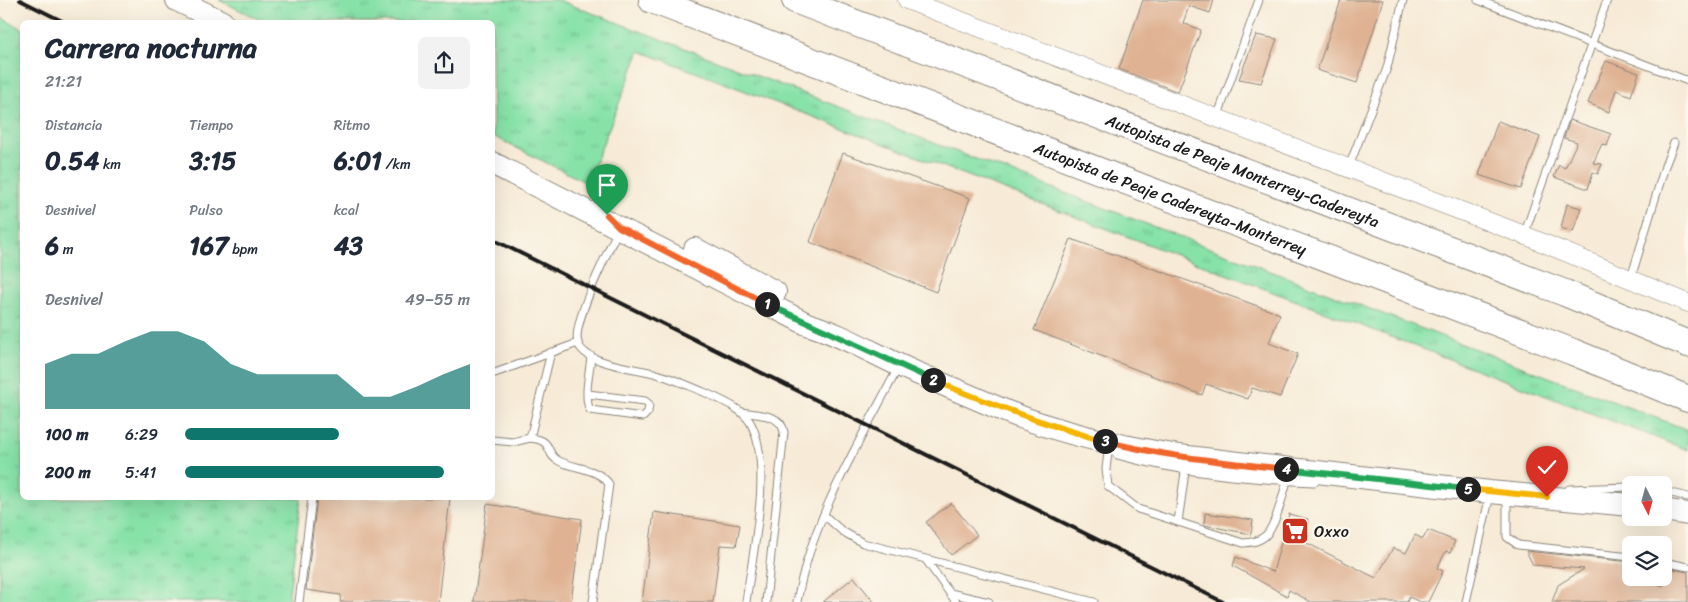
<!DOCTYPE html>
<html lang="es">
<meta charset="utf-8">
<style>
body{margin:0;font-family:Sriracha,sans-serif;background:#f2f2f3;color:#1f2937;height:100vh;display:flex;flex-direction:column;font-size:19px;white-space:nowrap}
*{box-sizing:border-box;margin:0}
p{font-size:16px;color:#747a83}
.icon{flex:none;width:28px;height:28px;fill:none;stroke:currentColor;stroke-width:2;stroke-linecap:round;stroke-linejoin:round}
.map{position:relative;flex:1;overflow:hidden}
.details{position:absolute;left:20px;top:20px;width:475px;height:480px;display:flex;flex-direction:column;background:#fff;border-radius:8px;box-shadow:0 5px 20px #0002}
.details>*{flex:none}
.needle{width:32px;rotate:174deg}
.tools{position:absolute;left:1622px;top:476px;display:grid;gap:10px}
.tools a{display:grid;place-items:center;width:50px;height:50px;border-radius:8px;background:#fff;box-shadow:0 5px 20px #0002;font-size:25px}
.pin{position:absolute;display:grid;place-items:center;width:42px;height:42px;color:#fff;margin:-51px -21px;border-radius:50% 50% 50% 0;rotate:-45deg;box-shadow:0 0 5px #0007}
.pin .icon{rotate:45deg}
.km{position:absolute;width:25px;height:25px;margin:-12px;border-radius:50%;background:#222;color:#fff;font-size:14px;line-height:25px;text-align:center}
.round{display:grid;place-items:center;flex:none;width:52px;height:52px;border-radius:8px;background:#f2f2f3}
.head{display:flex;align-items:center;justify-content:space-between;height:85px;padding:0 25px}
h1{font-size:28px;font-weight:700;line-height:38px}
.stats{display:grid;grid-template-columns:repeat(3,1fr);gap:8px;height:85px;padding:5px 25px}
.stats div{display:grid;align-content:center}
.stats b{font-size:25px;font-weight:700}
.stats small{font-size:14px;font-weight:400}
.stats p{font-size:14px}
.chart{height:140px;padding:10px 25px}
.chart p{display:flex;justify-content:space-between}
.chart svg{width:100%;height:90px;margin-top:5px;fill:#0f766e;opacity:.7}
ul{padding:0 25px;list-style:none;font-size:16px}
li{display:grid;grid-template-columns:80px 60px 1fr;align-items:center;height:38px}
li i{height:12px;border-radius:6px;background:#0f766e}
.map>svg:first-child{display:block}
.grass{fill:url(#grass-tufts);stroke:#527f62}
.building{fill:#dfb293}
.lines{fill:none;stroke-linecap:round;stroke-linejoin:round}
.service-casing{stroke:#8a847a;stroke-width:9}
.tertiary-casing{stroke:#8a847a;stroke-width:19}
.primary-casing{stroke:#8a847a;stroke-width:24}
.motorway-casing{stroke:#8a847a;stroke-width:28}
.service{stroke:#fff;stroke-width:7}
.tertiary{stroke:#fff;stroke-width:18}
.primary{stroke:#fff;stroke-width:22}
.motorway{stroke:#fff;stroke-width:26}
.rail{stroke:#1c1c1c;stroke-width:4}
.split-1-casing{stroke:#fff;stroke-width:10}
.split-2-casing{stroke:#fff;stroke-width:10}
.split-3-casing{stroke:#fff;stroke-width:10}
.split-4-casing{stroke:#fff;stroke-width:10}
.split-5-casing{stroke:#fff;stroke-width:10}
.split-6-casing{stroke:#fff;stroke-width:10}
.split-1{stroke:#f0652b;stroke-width:6}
.split-2{stroke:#22a559;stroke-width:6}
.split-3{stroke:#f5b400;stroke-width:6}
.split-4{stroke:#f0652b;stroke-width:6}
.split-5{stroke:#22a559;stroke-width:6}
.split-6{stroke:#f5b400;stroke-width:6}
.labels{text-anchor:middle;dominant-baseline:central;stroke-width:5;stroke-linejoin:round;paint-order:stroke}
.street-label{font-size:16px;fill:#1c1c1c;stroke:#fbf7ec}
.poi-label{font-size:16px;fill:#1c1c1c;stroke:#fbf7ec;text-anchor:start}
</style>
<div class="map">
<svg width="1688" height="602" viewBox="0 0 1688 602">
<defs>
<pattern id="grass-tufts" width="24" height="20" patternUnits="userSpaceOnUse" patternTransform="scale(1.25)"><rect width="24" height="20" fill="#87e2a8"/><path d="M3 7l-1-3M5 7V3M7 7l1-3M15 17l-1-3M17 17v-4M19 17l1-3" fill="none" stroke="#74c190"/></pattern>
</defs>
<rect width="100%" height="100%" fill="#fbf7ec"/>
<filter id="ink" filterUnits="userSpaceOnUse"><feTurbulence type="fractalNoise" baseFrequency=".02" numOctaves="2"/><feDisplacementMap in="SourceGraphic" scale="10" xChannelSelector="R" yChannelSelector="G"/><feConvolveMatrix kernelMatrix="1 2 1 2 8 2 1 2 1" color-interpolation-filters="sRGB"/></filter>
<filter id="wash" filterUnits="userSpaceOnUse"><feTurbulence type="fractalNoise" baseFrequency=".0096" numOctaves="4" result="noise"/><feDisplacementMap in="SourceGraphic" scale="20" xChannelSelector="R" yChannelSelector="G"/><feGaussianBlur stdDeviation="1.12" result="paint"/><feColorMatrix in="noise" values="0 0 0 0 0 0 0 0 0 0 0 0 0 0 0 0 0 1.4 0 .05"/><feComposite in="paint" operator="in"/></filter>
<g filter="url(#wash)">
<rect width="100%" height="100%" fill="#f7ebd7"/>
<g class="grass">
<path d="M 219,0 L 558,0 L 1688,430 L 1688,450 L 640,51 L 587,183 L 493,136 L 492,22 L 264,22 Z"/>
<path d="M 0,17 L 22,29 L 22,498 L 301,498 L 288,602 L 0,602 Z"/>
</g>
<g id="blocks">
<g class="building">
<path d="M 1143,0 L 1214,0 L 1210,13 L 1189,6 L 1183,23 L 1201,30 L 1178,92 L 1119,69 Z"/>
<path d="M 1341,0 L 1383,0 L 1357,83 L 1317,70 Z"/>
<path d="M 1256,35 L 1277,39 L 1261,83 L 1239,79 Z"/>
<path d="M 1606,61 L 1639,73 L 1631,96 L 1616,90 L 1609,112 L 1588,103 Z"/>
<path d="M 1570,120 L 1611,134 L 1607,146 L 1602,144 L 1593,163 L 1602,164 L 1598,174 L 1593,172 L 1588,189 L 1554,177 L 1559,165 L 1565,168 L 1577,142 L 1564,138 Z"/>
<path d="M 1498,121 L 1540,137 L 1521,189 L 1479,175 Z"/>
<path d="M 843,153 L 970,198 L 936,292 L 810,242 Z"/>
<path d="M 1567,204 L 1581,208 L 1573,232 L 1561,228 Z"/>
<path d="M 1071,239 L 1280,314 L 1269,343 L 1298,354 L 1280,397 L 1252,388 L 1248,399 L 1206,384 L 1202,395 L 1034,330 Z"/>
<path d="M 317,498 L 450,498 L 438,602 L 340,602 L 341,595 L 306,590 Z"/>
<path d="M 951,503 L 977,535 L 951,555 L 926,522 Z"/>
<path d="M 487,504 L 582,519 L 571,602 L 474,602 Z"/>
<path d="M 654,512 L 740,525 L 736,546 L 720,545 L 713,602 L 642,602 Z"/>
<path d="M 1205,513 L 1253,520 L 1251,534 L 1204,525 Z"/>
<path d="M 1289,514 L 1308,519 L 1303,541 L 1376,578 L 1393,548 L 1406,553 L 1415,535 L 1423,539 L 1428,530 L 1455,541 L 1450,553 L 1446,551 L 1437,568 L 1443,571 L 1428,602 L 1420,602 L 1409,597 L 1407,602 L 1311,602 L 1289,590 L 1287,596 L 1233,566 L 1236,557 L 1273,572 Z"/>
<path d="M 1526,551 L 1631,562 L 1631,579 L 1645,580 L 1663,586 L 1667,568 L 1688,572 L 1688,602 L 1552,602 L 1558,585 L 1584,569 L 1533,565 Z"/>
<path d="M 854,577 L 874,602 L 823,602 Z"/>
</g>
</g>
</g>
<g filter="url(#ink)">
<use href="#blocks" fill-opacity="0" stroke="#8a847a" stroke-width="1"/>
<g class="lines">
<g class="service-casing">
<g id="service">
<path d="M 1478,0 L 1688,81"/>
<path d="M 1217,118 L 1259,0"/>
<path d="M 1348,169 L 1387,68 L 1403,0"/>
<path d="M 618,230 C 609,250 571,324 578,343 C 585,365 638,368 657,374 C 674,379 690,386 706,393 C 721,400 741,408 750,422 C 774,464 752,555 746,602"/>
<path d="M 1524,235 L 1607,0"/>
<path d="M 1631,278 L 1665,166 L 1674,143"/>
<path d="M 492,374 L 578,343"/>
<path d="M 588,394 L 645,401 L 649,404 L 648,412 L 643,417 L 590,410 C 583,397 590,371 591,356"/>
<path d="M 742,412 C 757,415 781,413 784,432 L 766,602"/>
<path d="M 530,438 C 555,440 544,454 559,461 C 575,469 598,468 609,484 L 593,602"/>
<path d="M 492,440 L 513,442 L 530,438 L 551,352"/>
<path d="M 1109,445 L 1106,469 L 1108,486 L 1138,509 L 1243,543 C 1252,542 1258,542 1265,536 C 1276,527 1284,491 1288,477"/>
<path d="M 1117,455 C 1181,473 1249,479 1314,482"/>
<path d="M 1569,489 L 1631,487"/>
<path d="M 1664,491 L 1688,497"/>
<path d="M 1507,497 L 1507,537 L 1518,545 L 1631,557"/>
<path d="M 825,516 L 842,531 L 863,543 L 1094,602"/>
<path d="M 1178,522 L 1186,465"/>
<path d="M 926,560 L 956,602"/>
<path d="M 1664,562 L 1688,567"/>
<path d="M 950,593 L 989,602"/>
<path d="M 299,602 L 312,498"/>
<path d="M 797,602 C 811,520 860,441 898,368"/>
<path d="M 1466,602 L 1490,495"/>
</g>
</g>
<g class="tertiary-casing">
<path id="tertiary" d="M 907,0 L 1524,235 L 1688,303"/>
</g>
<g class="primary-casing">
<g id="primary">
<path d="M 177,0 L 222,22"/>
<path d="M 492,163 L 807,324 C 844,335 877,356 912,371 C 944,385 977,399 1010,413 C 1064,434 1122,447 1179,456 L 1490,492 L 1631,505"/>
<path d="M 695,249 L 775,292"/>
<path d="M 1664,510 L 1688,514"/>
</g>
</g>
<g class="motorway-casing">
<g id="motorway">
<path id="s1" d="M 652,0 L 1573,352 L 1688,399"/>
<path id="s2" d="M 795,0 L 1565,293 L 1688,344"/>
</g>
</g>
<use href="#service" class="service"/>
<use href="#tertiary" class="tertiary"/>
<use href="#primary" class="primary"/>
<use href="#motorway" class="motorway"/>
<g class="rail">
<path d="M 20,0 L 64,22"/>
<path d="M 492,239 L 1223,602"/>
</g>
</g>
</g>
<g class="lines" filter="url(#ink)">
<g class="split-1-casing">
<path id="split-1" d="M 607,215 L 619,227 L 767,304"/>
</g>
<g class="split-2-casing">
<path id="split-2" d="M 767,304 L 933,380"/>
</g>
<g class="split-3-casing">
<path id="split-3" d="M 933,380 C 990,404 1045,425 1105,441"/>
</g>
<g class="split-4-casing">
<path id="split-4" d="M 1105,441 C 1164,457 1226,462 1286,469"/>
</g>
<g class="split-5-casing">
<path id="split-5" d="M 1286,469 L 1468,489"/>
</g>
<g class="split-6-casing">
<path id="split-6" d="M 1468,489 L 1547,497"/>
</g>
<use href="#split-1" class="split-1"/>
<use href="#split-2" class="split-2"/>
<use href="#split-3" class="split-3"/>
<use href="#split-4" class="split-4"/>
<use href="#split-5" class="split-5"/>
<use href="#split-6" class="split-6"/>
</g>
<defs>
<g id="supermarket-square" transform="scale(1.4375)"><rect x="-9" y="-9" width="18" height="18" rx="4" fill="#c8321e" stroke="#fbf7ec"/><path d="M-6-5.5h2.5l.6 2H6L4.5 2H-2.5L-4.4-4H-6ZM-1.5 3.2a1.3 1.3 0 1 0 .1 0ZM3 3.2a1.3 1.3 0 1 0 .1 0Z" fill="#fff"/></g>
</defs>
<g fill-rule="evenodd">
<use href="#supermarket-square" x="1295" y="531"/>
</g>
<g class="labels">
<g class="street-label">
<text stroke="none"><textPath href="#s2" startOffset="479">Autopista de Peaje Monterrey-Cadereyta</textPath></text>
<text stroke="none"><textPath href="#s1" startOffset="555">Autopista de Peaje Cadereyta-Monterrey</textPath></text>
</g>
<g class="poi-label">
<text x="1314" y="531">Oxxo</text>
</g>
</g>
</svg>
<div class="tools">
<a><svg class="needle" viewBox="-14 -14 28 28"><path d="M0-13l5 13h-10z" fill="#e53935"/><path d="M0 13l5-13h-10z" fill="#747a83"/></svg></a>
<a><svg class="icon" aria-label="layers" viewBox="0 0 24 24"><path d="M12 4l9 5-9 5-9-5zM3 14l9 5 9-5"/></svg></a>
</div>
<div class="pin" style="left:607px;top:215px;background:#1e9e55"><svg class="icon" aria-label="arrive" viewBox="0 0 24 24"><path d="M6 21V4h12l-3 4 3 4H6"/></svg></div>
<div class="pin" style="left:1547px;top:497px;background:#d93025"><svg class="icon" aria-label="check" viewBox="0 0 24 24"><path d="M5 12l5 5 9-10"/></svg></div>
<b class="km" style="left:767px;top:304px">1</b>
<b class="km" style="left:933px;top:380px">2</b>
<b class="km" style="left:1105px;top:441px">3</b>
<b class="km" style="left:1286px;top:469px">4</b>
<b class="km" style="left:1468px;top:489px">5</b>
<section class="details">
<div class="head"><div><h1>Carrera nocturna</h1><p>21:21</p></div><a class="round"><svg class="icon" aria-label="share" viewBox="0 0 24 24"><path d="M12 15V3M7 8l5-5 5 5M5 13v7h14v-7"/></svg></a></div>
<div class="stats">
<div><p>Distancia</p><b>0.54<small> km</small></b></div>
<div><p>Tiempo</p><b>3:15</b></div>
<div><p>Ritmo</p><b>6:01<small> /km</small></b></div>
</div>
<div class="stats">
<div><p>Desnivel</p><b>6<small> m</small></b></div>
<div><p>Pulso</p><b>167<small> bpm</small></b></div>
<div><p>kcal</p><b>43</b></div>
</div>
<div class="chart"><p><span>Desnivel</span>49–55 m</p>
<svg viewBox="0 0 160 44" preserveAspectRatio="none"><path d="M0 44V22L10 17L20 17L30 11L40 6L50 6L60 11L70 22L80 27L90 27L100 27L110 27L120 38L130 38L140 33L150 27L160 22V44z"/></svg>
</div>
<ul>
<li><b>100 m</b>6:29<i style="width:54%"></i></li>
<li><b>200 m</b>5:41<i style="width:91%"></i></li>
</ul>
</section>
</div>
